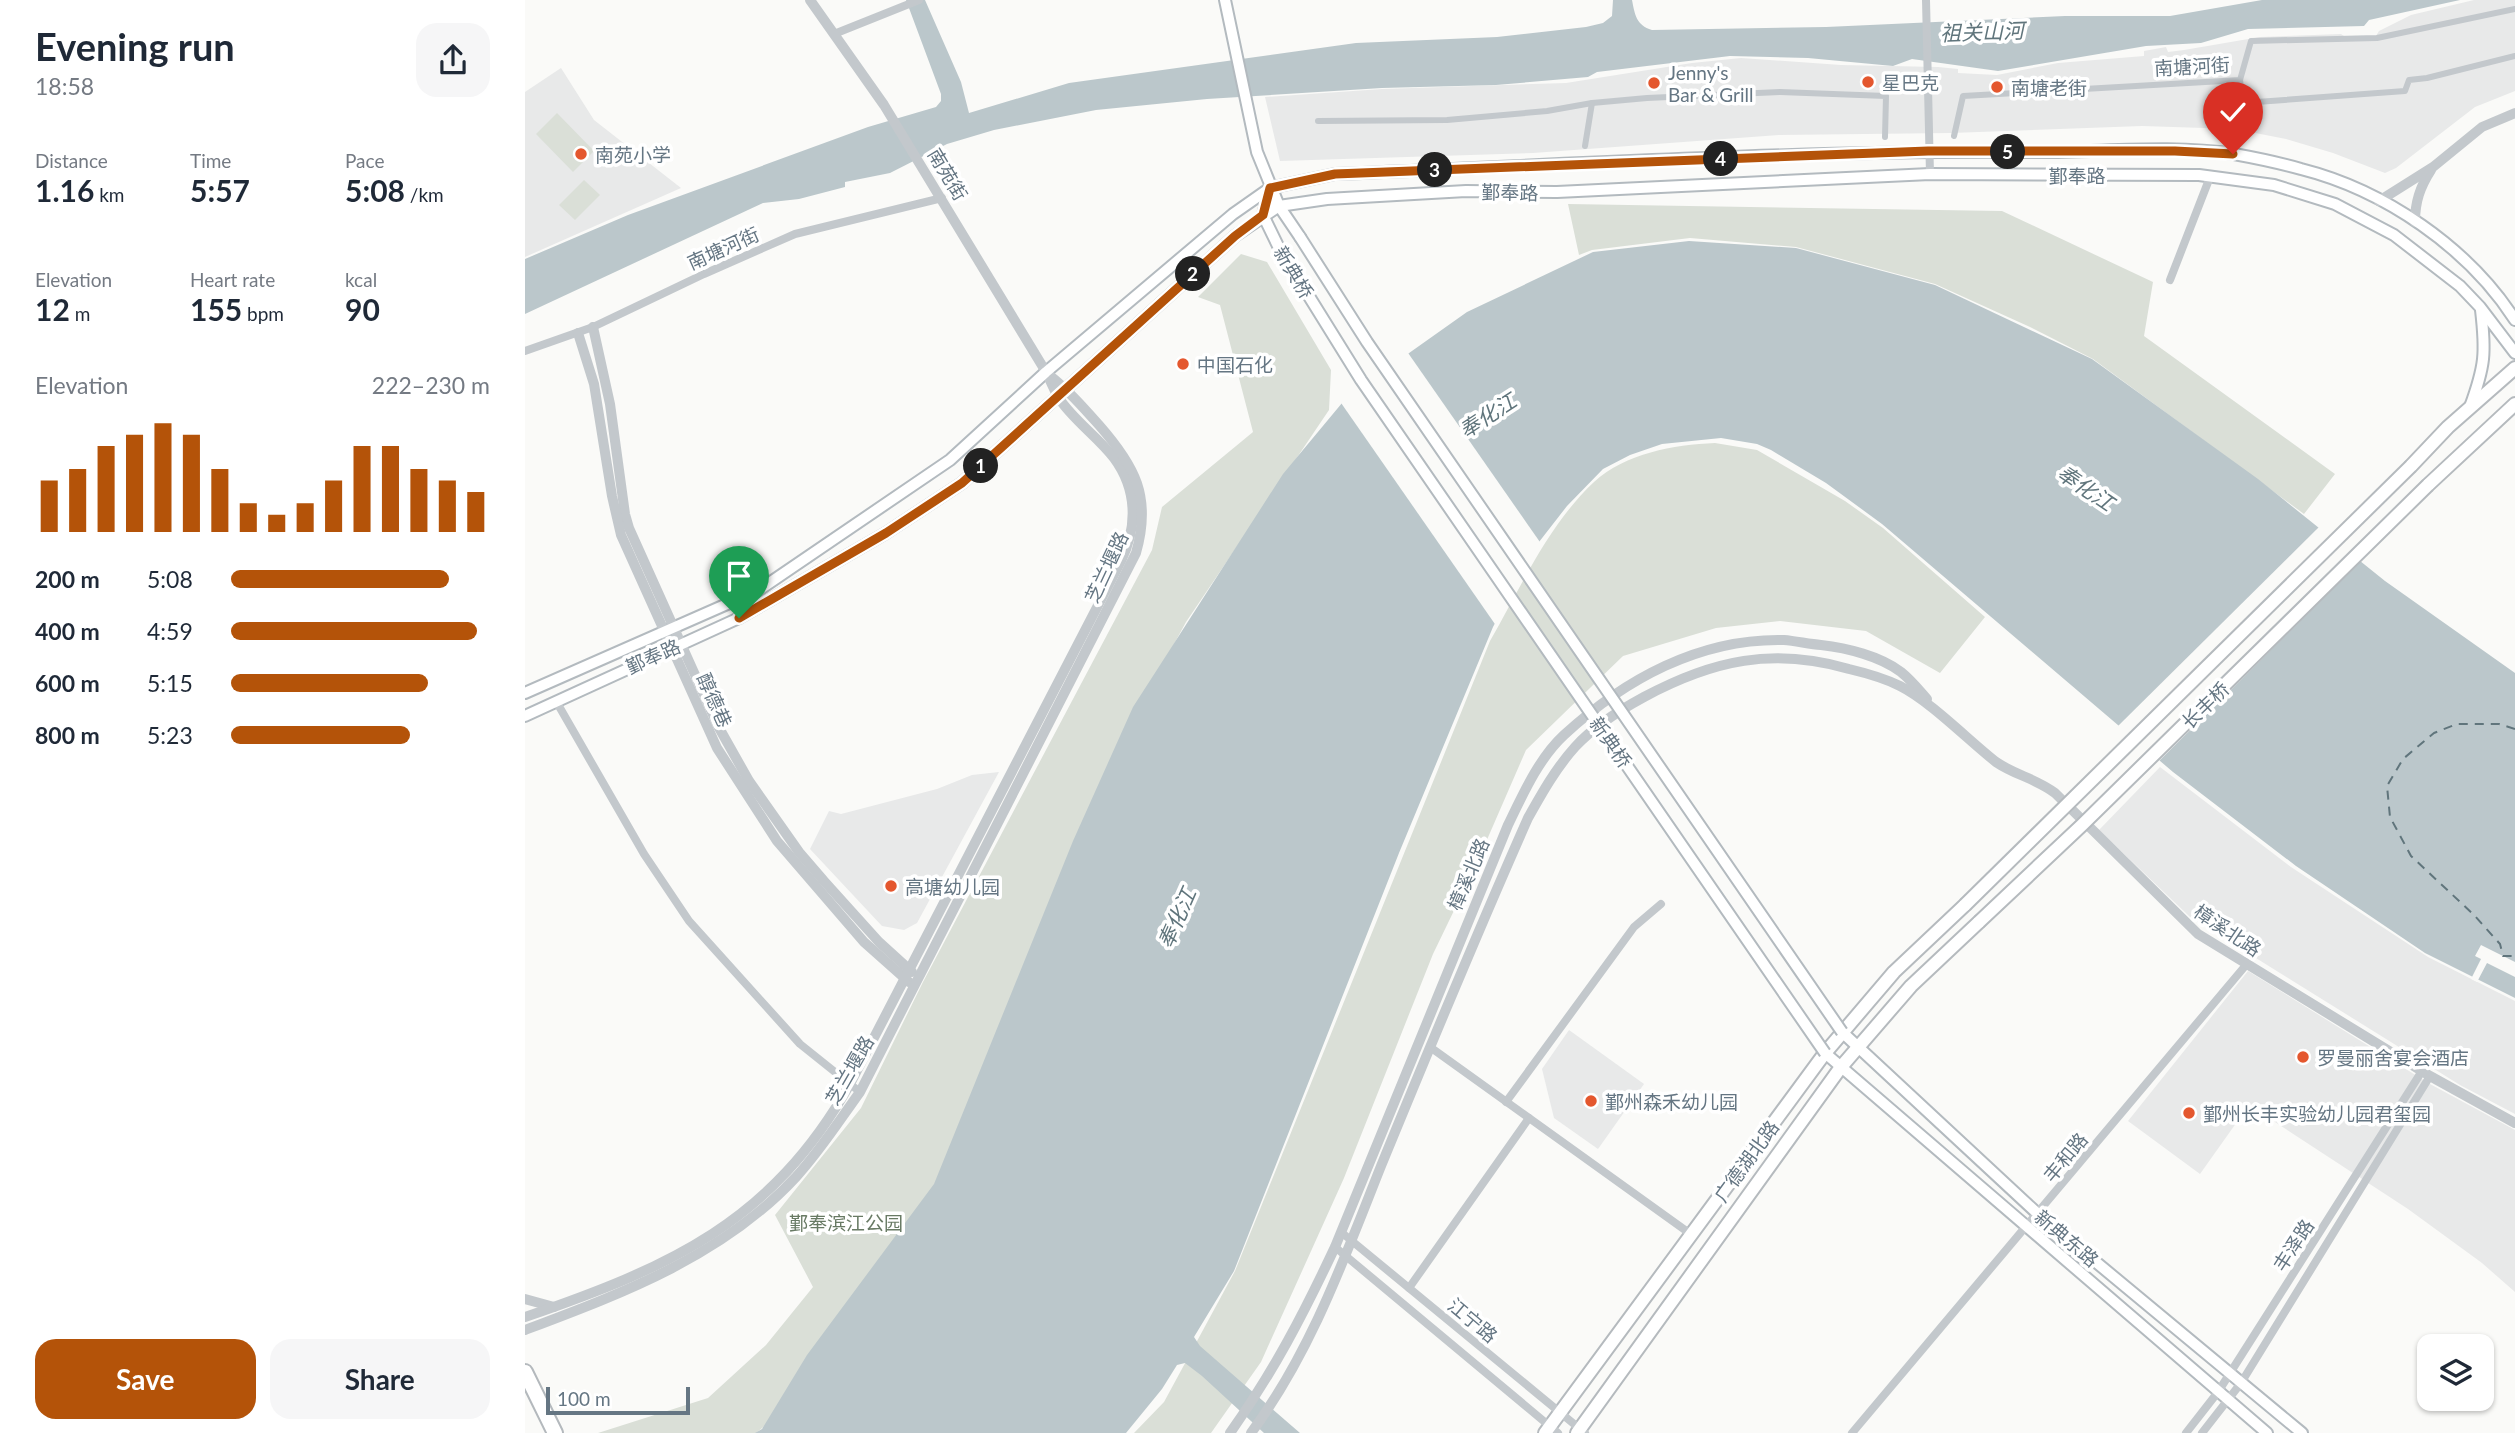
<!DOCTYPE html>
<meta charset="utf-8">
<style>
body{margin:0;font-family:Lato,"Noto Sans SC",sans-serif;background:#f6f6f7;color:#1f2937;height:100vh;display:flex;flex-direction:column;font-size:26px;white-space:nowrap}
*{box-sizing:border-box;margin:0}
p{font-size:23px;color:#747a83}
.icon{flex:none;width:38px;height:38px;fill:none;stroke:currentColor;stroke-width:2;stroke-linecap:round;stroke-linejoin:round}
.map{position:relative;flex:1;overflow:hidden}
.details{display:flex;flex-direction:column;background:#fff;width:525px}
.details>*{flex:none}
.controls{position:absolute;left:1892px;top:1334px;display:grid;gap:14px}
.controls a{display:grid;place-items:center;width:77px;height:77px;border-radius:14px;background:#fff;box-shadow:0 2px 5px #0004;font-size:35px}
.scale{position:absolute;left:21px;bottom:18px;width:144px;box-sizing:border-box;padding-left:7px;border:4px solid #657683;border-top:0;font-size:19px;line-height:24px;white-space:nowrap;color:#657683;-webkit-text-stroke:5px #fff;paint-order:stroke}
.pin{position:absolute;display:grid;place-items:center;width:60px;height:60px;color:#fff;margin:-72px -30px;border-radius:50% 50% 50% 0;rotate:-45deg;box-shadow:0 0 7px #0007}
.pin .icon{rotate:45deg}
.km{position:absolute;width:35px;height:35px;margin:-18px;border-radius:50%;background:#222;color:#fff;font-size:19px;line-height:35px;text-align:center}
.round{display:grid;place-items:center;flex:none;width:74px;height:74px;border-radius:21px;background:#f6f6f7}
.head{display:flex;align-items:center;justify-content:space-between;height:119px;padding:0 35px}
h1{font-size:38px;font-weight:700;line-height:52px}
.metrics{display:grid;grid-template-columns:repeat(3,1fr);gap:10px;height:119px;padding:7px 35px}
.metrics div{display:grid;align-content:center}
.metrics b{font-size:30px;font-weight:700}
.metrics small{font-size:19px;font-weight:400}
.metrics p{font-size:19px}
.chart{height:196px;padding:14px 35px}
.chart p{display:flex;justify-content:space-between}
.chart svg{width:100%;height:126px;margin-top:7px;stroke:#b45309;stroke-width:6}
.button{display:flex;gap:14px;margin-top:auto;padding:14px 35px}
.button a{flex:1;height:80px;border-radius:21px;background:#b45309;color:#fff;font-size:28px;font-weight:700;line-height:80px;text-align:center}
.button a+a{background:#f6f6f7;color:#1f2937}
ul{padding:0 35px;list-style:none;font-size:23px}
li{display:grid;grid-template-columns:112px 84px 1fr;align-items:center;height:52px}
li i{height:18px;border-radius:9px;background:#b45309}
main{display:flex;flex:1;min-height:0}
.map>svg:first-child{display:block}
.built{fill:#e8e9e9}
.green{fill:#dadfd7}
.water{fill:#bbc7cb}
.pier{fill:#fafaf8}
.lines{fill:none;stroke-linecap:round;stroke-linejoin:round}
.ferry{stroke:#60757c;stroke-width:2;stroke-dasharray:9 7;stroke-linecap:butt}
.secondary-casing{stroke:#b3babf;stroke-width:14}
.primary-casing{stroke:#b5babe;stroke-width:16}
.trunk-casing{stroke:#b4b9bd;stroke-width:18}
.pedestrian{stroke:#c3c8cc;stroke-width:6}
.minor{stroke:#c3c8cc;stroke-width:8}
.tertiary{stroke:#c3c8cc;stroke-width:10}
.secondary{stroke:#fff;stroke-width:10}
.primary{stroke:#fff;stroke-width:12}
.trunk{stroke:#fff;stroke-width:14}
.secondary-bridge-casing{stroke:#b3babf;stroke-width:14;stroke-linecap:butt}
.primary-bridge-casing{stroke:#b5babe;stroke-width:16;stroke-linecap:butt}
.secondary-bridge{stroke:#fff;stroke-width:10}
.primary-bridge{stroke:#fff;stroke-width:12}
.route-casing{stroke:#fff;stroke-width:14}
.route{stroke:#b45309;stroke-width:9}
.poi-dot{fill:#e4572e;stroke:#fff;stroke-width:2.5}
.labels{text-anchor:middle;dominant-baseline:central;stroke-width:7;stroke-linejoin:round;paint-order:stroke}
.street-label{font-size:19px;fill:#657683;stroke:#fff}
.poi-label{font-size:19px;fill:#657683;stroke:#fff;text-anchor:start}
.park-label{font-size:19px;fill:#687a64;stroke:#fff}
.water-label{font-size:21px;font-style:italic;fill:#60757c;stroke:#fff}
</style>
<main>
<section class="details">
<div class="head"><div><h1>Evening run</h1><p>18:58</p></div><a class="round"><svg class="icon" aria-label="share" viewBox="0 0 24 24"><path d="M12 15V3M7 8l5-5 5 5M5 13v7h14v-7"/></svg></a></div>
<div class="metrics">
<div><p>Distance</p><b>1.16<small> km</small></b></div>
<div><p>Time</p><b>5:57</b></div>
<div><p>Pace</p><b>5:08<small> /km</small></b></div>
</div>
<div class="metrics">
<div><p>Elevation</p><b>12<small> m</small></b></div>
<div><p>Heart rate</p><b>155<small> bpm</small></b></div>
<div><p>kcal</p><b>90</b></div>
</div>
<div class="chart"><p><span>Elevation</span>222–230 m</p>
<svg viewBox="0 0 160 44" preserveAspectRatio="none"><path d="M5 44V26M15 44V22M25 44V14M35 44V10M45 44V6M55 44V10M65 44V22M75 44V34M85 44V38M95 44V34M105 44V26M115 44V14M125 44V14M135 44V22M145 44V26M155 44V30"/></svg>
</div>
<ul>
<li><b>200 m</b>5:08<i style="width:84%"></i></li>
<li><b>400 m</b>4:59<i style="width:95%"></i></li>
<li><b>600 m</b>5:15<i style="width:76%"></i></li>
<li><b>800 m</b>5:23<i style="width:69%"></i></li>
</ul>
<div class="button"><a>Save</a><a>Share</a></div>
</section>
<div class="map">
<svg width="1990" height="1433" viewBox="0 0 1990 1433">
<rect width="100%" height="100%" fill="#fafaf8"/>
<g class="built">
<path d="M 1949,0 L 1990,0 L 1990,91 L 1950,107 L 1871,168 L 1860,173 L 1808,153 L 1761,139 L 1710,129 L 1617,126 L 1426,133 L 1254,135 L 1008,153 L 755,161 L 740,97 L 857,89 L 1041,83 L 1167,63 L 1216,58 L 1316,65 L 1413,67 L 1433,69 L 1433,73 L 1472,75 L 1533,63 L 1619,56 L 1619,51 L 1641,47 L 1643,52 L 1659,50 L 1735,37 L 1816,34 L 1822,38 L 1851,36 L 1854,31 L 1886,15 Z"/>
<path d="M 36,68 L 69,120 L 156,188 L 0,257 L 0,92 Z"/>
<path d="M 1635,767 L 1766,867 L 1903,957 L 1990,1001 L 1990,1114 L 1935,1085 L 1665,917 L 1574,830 Z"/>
<path d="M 474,772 L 392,923 L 379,930 L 357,926 L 285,849 L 304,811 L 316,814 L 412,789 L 447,775 Z"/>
<path d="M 1723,971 L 1905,1084 L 1990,1130 L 1990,1292 L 1957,1263 L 1883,1209 L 1724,1105 L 1675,1174 L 1603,1121 Z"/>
<path d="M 1044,1030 L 1119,1084 L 1073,1149 L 1029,1118 L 1017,1069 Z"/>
</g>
<g class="green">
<path d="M 32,113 L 69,151 L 48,172 L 11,134 Z"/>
<path d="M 59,180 L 75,195 L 50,220 L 34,205 Z"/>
<path d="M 1043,204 L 1477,211 L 1628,282 L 1619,336 L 1810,474 L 1779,514 L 1568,359 L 1505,327 L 1410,284 L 1271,247 L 1165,238 L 1067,250 L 1054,255 Z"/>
<path d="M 716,254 L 742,262 L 806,370 L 804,410 L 661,622 L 593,747 L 432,1138 L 383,1239 L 258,1411 L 231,1433 L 73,1433 L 183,1398 L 241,1345 L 288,1287 L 250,1215 L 336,1108 L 398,982 L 627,550 L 637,507 L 728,432 L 695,305 L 673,297 Z"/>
<path d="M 1190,443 L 1232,450 L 1320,501 L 1358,528 L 1460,617 L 1415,673 L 1341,631 L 1255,621 L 1191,628 L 1098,656 L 1001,750 L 951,865 L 908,954 L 819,1178 L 736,1362 L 686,1433 L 609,1433 L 639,1402 L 710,1271 L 965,641 C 996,587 1023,525 1069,482 C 1101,453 1148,445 1190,443 Z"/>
</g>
<g class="water">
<path d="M 381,0 L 400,0 L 436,82 L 444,113 L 544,83 L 831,43 L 972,37 L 1061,27 L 1078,23 L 1087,16 L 1088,0 L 1107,0 C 1110,15 1111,25 1127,30 L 1301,27 L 1540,16 L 1645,16 L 1737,0 L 1935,0 L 1844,20 L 1839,26 L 1723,29 L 1676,43 L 1621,46 L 1473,71 L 1387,59 L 1368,66 L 1283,58 L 1205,56 L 1072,72 L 1063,77 L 971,85 L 857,88 L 682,99 L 571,110 L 469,130 L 422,144 L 365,173 L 320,182 L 320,187 L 274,199 L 238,203 L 0,314 L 0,259 L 103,215 L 343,127 L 411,107 L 416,101 L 416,94 Z"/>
<path d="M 1164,241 L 1271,248 L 1410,285 L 1567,359 L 1733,479 L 1860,581 L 1990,673 L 1990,998 L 1900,953 L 1771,866 L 1648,772 L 1357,524 L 1301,483 L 1246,450 L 1232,444 L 1196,438 L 1137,444 L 1105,455 L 1078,469 L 1042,506 L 1014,542 L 997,571 L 968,627 L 874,853 L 709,1271 L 669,1337 L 675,1346 L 775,1433 L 739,1433 L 677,1376 L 660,1363 L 652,1365 L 637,1389 L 601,1433 L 230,1433 L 237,1429 L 282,1355 L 409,1184 L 548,841 L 608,707 L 758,474 L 822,397 L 942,312 L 1068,252 Z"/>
</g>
<g class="pier">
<path d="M 881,350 L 1017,545 L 972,627 L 814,400 Z"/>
<path d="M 1796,525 L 1838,559 L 1632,763 L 1590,729 Z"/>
<path d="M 1956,945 L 1990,962 L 1990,977 L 1962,963 L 1952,982 L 1946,979 L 1956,959 L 1950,956 Z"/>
</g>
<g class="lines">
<path class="ferry" d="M 1990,729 L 1974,724 L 1932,724 L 1909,733 L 1878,759 L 1862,786 L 1865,817 L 1886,856 L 1949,915 L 1975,944 L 1978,956 L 1990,956"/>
<g class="secondary-casing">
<g id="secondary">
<path d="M 700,0 L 732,152 L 754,206 L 775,237"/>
<path d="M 745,188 L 738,215 L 754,248"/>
<path d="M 1945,407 C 1960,366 1961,353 1956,310"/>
<path d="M 0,693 L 234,590 L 425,460 L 521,372 L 708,214 L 745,188 L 810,174 C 1041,165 1273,150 1505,152 C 1572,153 1643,144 1709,154 C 1731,158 1755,163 1776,169 C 1859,190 1943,247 1990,320"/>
<path d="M 0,716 L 214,618 L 361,533 L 437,483 L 710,236 L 754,206 L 802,199 L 941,191 L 1032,192 L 1405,174 L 1674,175 L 1749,185 L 1810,204 L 1869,235 L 1935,286 L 1955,307 L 1990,353"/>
<path d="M 1317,1032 L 1513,1214 L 1777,1433"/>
<path d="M 1300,1053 L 1742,1433"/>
</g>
</g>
<g class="primary-casing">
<g id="primary">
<path d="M 1886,466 L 1923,427 L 1990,368"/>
<path d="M 1903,485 L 1990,404"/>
<path d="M 1020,1433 L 1300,1053 L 1369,972 L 1440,905"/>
<path d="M 1052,1433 L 1316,1067 L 1386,986 L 1454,922"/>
</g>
</g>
<g class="trunk-casing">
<path id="trunk" d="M 0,1372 L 30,1433"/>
</g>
<g class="pedestrian">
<path d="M 1715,80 L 1722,132"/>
<path d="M 1718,103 L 1880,91 L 1884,80 L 1902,78 L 1990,56"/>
<path d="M 793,121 L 922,120 L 1022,111 L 1067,103 L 1122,98 L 1255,92 L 1361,96 L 1360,137"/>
<path d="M 1429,136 L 1438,96 L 1715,80 L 1726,41 L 1852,38 L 1990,9"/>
<path d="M 1060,146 L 1067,103"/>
</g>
<g class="minor">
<path d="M 1401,0 L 1405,174"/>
<path d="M 309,34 L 394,0"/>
<path d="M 1645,280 L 1685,177"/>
<path d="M 0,351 L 68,327 L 179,274 L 270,234 L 417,198"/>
<path d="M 31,701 L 119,854 L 164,921 L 275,1044 L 335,1092"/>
<path d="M 905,1047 L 1167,1235"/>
<path d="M 981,1102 L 1109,927 L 1136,904"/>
<path d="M 816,1232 L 1060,1433"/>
<path d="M 810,1247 L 1033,1433"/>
<path d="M 884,1288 L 1004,1118"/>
<path d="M 1327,1433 L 1721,965"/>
<path d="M 1661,1433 L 1693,1392 L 1897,1071"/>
<path d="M 1677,1433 L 1716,1383 L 1905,1076"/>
</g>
<g class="tertiary">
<path d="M 1854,201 L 1908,167 L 1957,127 L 1990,113"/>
<path d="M 1890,222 C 1890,202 1895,187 1906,170"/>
<path d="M 68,327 L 85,404 L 100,514 L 104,528 L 193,726 L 224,781 L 274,852 L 299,881 L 354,942 L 387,972"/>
<path d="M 53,333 L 69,384 L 87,496 L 96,535 L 192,748 L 252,841 L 339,942 L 384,982"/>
<path d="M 0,1299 L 29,1307"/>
<path d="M 0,1317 C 145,1267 246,1223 325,1084 L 596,561 C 613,526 612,489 589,458 C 572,436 548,420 533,397 C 529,389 525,380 521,372 L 359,105 L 285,0"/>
<path d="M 0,1330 C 98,1293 198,1256 271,1177 C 295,1151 314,1121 335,1092 L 611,553 C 627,497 610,466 574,425 C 558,407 543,390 524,375"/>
<path d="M 705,1433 C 749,1371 778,1315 810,1247 L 983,825 C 998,794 1014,758 1039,735 C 1100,679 1175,638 1259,640 C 1271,641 1284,644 1296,645 C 1322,648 1355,656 1376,672 C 1386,680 1394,690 1402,699"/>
<path d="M 726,1433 C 786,1352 819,1259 856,1166 C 904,1049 952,933 1003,818 C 1017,793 1031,768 1050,747 C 1069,726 1095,710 1119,697 C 1188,660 1248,647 1324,669 C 1341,673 1359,678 1375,686 C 1405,701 1443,740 1471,762 C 1490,775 1512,779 1530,793 L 1673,934 L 1905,1076 L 1990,1123"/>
</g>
<use href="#secondary" class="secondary"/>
<use href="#primary" class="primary"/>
<use href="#trunk" class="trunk"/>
<g class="secondary-bridge-casing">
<g id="secondary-bridge">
<path d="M 775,237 L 842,342 L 1317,1032"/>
<path d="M 754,248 L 836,380 L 1300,1053"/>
</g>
</g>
<g class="primary-bridge-casing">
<g id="primary-bridge">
<path d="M 1440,905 L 1886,466"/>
<path d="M 1454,922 L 1557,825 L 1903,485"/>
</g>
</g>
<use href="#secondary-bridge" class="secondary-bridge"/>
<use href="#primary-bridge" class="primary-bridge"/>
</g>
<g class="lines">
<g class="route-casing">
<path id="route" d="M 214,618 L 361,533 L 437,483 L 710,236 L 738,215 L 745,188 L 810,174 L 1403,151 L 1650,151 L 1708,154"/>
</g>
<use href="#route" class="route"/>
</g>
<g class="poi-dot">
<circle cx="1343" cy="82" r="7"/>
<circle cx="1129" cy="83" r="7"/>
<circle cx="1472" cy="87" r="7"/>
<circle cx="56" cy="154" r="7"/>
<circle cx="658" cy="364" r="7"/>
<circle cx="366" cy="886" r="7"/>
<circle cx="1778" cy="1057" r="7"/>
<circle cx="1066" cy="1101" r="7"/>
<circle cx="1664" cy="1113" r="7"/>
</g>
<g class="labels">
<g class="street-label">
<text transform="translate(1667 66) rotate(-3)">南塘河街</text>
<text transform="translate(423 174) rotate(59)">南苑街</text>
<text x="1552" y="175">鄞奉路</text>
<text transform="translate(985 192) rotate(1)">鄞奉路</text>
<text transform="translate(198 248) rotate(-24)">南塘河街</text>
<text transform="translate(769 272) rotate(59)">新典桥</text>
<text transform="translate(581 567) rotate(-65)">芝兰堰路</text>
<text transform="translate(128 656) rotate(-24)">鄞奉路</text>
<text transform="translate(190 700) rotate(66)">醇德巷</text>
<text transform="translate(1680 705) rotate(-44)">长丰桥</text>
<text transform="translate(1086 742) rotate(55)">新典桥</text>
<text transform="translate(943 874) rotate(-67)">樟溪北路</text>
<text transform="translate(1703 930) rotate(34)">樟溪北路</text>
<text transform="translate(324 1070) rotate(-60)">芝兰堰路</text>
<text transform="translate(1540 1157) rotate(-50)">丰和路</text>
<text transform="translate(1221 1161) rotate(-54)">广德湖北路</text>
<text transform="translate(1542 1238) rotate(40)">新典东路</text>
<text transform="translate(1768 1245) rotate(-57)">丰泽路</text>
<text transform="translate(948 1320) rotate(40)">江宁路</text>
</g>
<g class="poi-label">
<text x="1143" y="72">Jenny's<tspan x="1143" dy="22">Bar &amp; Grill</tspan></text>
<text x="1357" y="82">星巴克</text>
<text x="1486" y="87">南塘老街</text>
<text x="70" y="154">南苑小学</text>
<text x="672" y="364">中国石化</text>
<text x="380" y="886">高塘幼儿园</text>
<text x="1792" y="1057">罗曼丽舍宴会酒店</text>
<text x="1080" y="1101">鄞州森禾幼儿园</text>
<text x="1678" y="1113">鄞州长丰实验幼儿园君玺园</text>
</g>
<g class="park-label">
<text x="321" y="1222">鄞奉滨江公园</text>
</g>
<g class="water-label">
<text transform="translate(1457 31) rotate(-2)">祖关山河</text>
<text transform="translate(962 415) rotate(-33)">奉化江</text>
<text transform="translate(1561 487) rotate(34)">奉化江</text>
<text transform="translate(651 918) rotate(-66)">奉化江</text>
</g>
</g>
</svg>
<div class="controls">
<a><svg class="icon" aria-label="layers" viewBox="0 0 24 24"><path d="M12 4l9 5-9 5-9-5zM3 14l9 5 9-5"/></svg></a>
</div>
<div class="scale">100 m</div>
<div class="pin" style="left:214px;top:618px;background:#1e9e55"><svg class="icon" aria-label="arrive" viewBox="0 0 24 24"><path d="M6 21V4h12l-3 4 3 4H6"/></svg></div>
<div class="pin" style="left:1708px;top:154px;background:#d93025"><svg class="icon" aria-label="check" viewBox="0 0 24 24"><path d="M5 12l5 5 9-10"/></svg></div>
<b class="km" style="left:456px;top:466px">1</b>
<b class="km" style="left:668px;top:274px">2</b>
<b class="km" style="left:910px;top:170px">3</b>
<b class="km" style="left:1196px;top:159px">4</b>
<b class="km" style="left:1483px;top:152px">5</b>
</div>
</main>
